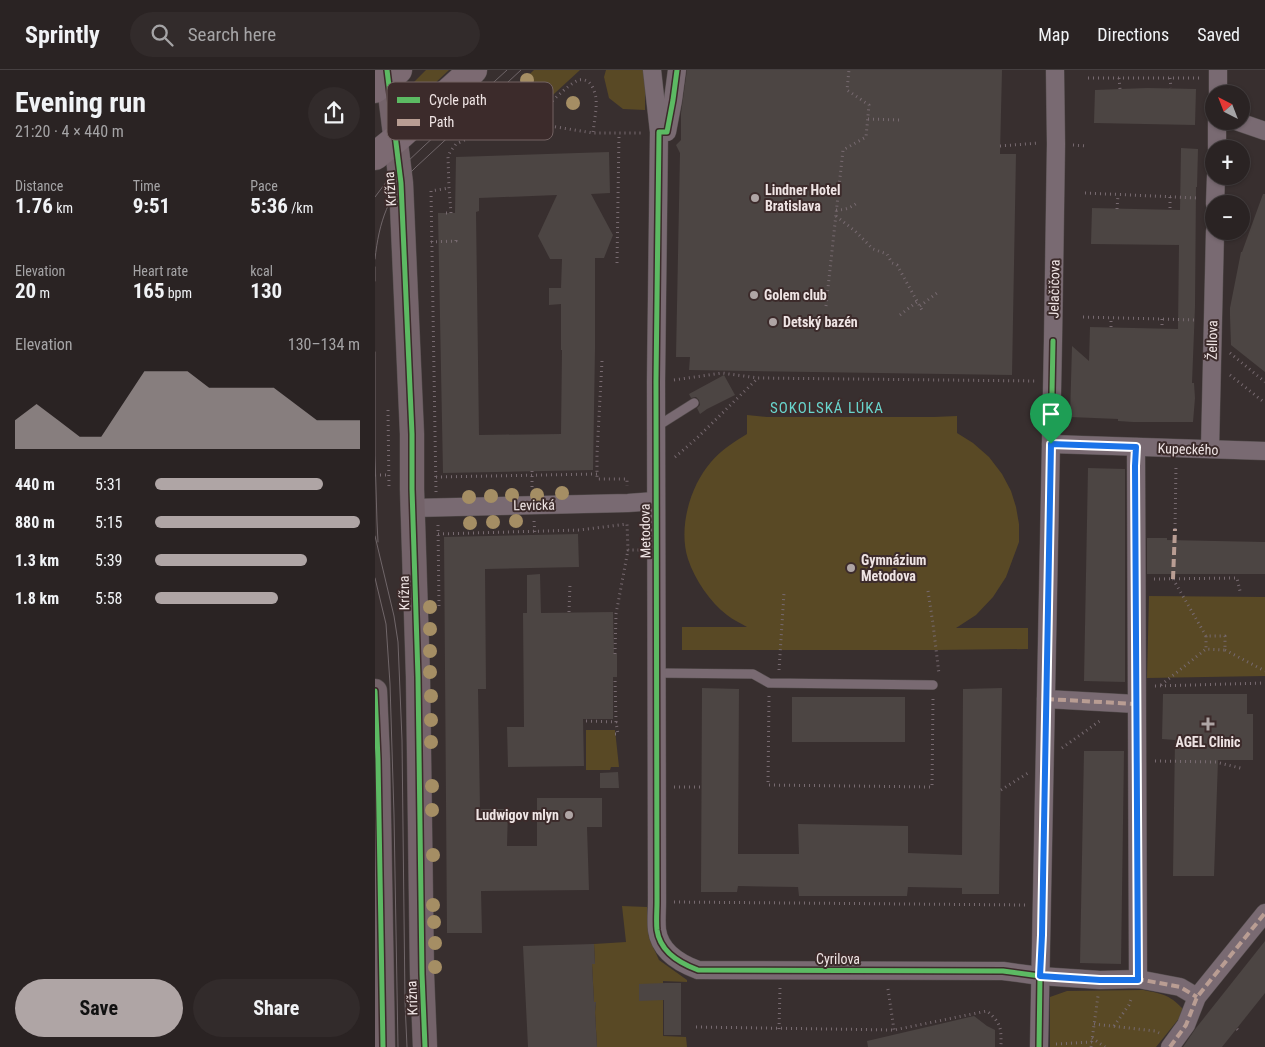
<!DOCTYPE html>
<meta charset="utf-8">
<style>
body{margin:0;font-family:"Roboto Condensed",sans-serif;background:#322b2b;color:#f1f3f6;height:100vh;display:flex;flex-direction:column;font-size:19px;white-space:nowrap}
*{box-sizing:border-box;margin:0}
p{font-size:16px;color:#a5a4a6}
.icon{flex:none;width:28px;height:28px;fill:none;stroke:currentColor;stroke-width:2;stroke-linecap:round;stroke-linejoin:round}
.map{position:relative;flex:1;overflow:hidden}
.side{display:flex;flex-direction:column;background:#2a2323;width:375px}
.side>*{flex:none}
.needle{width:32px;rotate:318deg}
.tools{position:absolute;left:830px;top:15px;display:grid;gap:10px}
.tools a{display:grid;place-items:center;width:45px;height:45px;border-radius:50%;background:#2a2323;box-shadow:0 1px 4px #0004,0 0 0 1px #464041;font-size:25px}
.pin{position:absolute;display:grid;place-items:center;width:42px;height:42px;color:#fff;margin:-51px -21px;border-radius:50% 50% 50% 0;rotate:-45deg;box-shadow:0 0 5px #0007}
.pin .icon{rotate:45deg}
.round{display:grid;place-items:center;flex:none;width:52px;height:52px;border-radius:26px;background:#322b2b}
.head{display:flex;align-items:center;justify-content:space-between;height:85px;padding:0 15px}
h1{font-size:28px;font-weight:700;line-height:38px}
.figures{display:grid;grid-template-columns:repeat(3,1fr);gap:8px;height:85px;padding:5px 15px}
.figures div{display:grid;align-content:center}
.figures b{font-size:21px;font-weight:700}
.figures small{font-size:14px;font-weight:400}
.figures p{font-size:14px}
.chart{height:140px;padding:10px 15px}
.chart p{display:flex;justify-content:space-between}
.chart svg{width:100%;height:90px;margin-top:5px;fill:#afa5a5;opacity:.7}
.action{display:flex;gap:10px;margin-top:auto;padding:10px 15px}
.action a{flex:1;height:58px;border-radius:30px;background:#afa5a5;color:#111;font-size:20px;font-weight:700;line-height:58px;text-align:center}
.action a+a{background:#322b2b;color:#f1f3f6}
ul{padding:0 15px;list-style:none;font-size:16px}
li{display:grid;grid-template-columns:80px 60px 1fr;align-items:center;height:38px}
li i{height:12px;border-radius:6px;background:#afa5a5}
header{display:flex;align-items:center;gap:30px;box-sizing:border-box;height:70px;padding:0 25px;background:#2a2323;border-bottom:1px solid #464041}
header strong{font-size:24px}
nav{display:flex;gap:28px;margin-inline-start:auto;font-size:18px}
.search{width:350px;height:45px;background:#322b2b;display:flex;align-items:center;gap:12px;box-sizing:border-box;padding:0 18px;border-radius:28px;color:#a5a4a6;font-size:19px}
main{display:flex;flex:1;min-height:0}
.map>svg:first-child{display:block}
.green{fill:#594925}
.building{fill:#4c4543;fill-rule:evenodd}
.lines{fill:none;stroke-linecap:round;stroke-linejoin:round}
.lane-casing{stroke:#544d4d;stroke-width:10}
.street-casing{stroke:#544d4d;stroke-width:19}
.secondary-casing{stroke:#544d4d;stroke-width:25}
.primary-casing{stroke:#544d4d;stroke-width:29}
.path{stroke:#776a70;stroke-width:3;stroke-dasharray:1 4;stroke-linecap:butt}
.lane{stroke:#796a72;stroke-width:9}
.street{stroke:#796a72;stroke-width:18}
.secondary{stroke:#74636a;stroke-width:24}
.primary{stroke:#7c6a72;stroke-width:28}
.tram{stroke:#706669;stroke-width:1}
.quiet{stroke:#b99d93;stroke-width:4;stroke-dasharray:8 4;stroke-linecap:butt}
.cycleway-casing{stroke:#3c2b2b;stroke-width:8}
.cycleway{stroke:#5cba63;stroke-width:5}
.tree{fill:#a58e64}
.route-casing{stroke:#fff;stroke-width:10}
.route{stroke:#1a73e8;stroke-width:6}
.poi-dot{fill:#afa5a5;stroke:#3c2b2b;stroke-width:2}
.labels{text-anchor:middle;dominant-baseline:central;stroke-width:4;stroke-linejoin:round;paint-order:stroke}
.street-label{font-size:14px;fill:#efe4e4;stroke:#3c2b2b}
.poi-label{font-size:14px;font-weight:bold;fill:#efe4e4;stroke:#3c2b2b;text-anchor:start}
.neighbourhood-label{font-size:15px;letter-spacing:1px;fill:#69d4cc;stroke:#3c2b2b}
.key{fill:#3c2b2b;stroke:#726262;stroke-width:1}
.key-label{font-size:14px;fill:#efe4e4}
</style>
<header>
<strong>Sprintly</strong>
<div class="search"><svg class="icon" aria-label="search" viewBox="0 0 24 24"><circle cx="10" cy="10" r="6"/><path d="M15 15l6 6"/></svg>Search here</div>
<nav><a>Map</a><a>Directions</a><a>Saved</a></nav>
</header>
<main>
<section class="side">
<div class="head"><div><h1>Evening run</h1><p>21:20 · 4 × 440 m</p></div><a class="round"><svg class="icon" aria-label="share" viewBox="0 0 24 24"><path d="M12 15V3M7 8l5-5 5 5M5 13v7h14v-7"/></svg></a></div>
<div class="figures">
<div><p>Distance</p><b>1.76<small> km</small></b></div>
<div><p>Time</p><b>9:51</b></div>
<div><p>Pace</p><b>5:36<small> /km</small></b></div>
</div>
<div class="figures">
<div><p>Elevation</p><b>20<small> m</small></b></div>
<div><p>Heart rate</p><b>165<small> bpm</small></b></div>
<div><p>kcal</p><b>130</b></div>
</div>
<div class="chart"><p><span>Elevation</span>130–134 m</p>
<svg viewBox="0 0 160 44" preserveAspectRatio="none"><path d="M0 44V30L10 22L20 30L30 38L40 38L50 22L60 6L70 6L80 6L90 14L100 14L110 14L120 14L130 22L140 30L150 30L160 30V44z"/></svg>
</div>
<ul>
<li><b>440 m</b>5:31<i style="width:82%"></i></li>
<li><b>880 m</b>5:15<i style="width:100%"></i></li>
<li><b>1.3 km</b>5:39<i style="width:74%"></i></li>
<li><b>1.8 km</b>5:58<i style="width:60%"></i></li>
</ul>
<div class="action"><a>Save</a><a>Share</a></div>
</section>
<div class="map">
<svg width="890" height="977" viewBox="0 0 890 977">
<rect width="100%" height="100%" fill="#382f2f"/>
<g class="green">
<path d="M 51,0 L 74,0 L 39,33 L 30,30 L 31,20 Z"/>
<path d="M 159,0 L 205,0 L 155,46 L 117,40 Z"/>
<path d="M 231,0 L 270,0 L 270,40 L 248,39 L 234,28 L 229,7 Z"/>
<path d="M 372,345 L 392,347 L 559,347 L 582,346 L 582,363 L 598,373 L 614,387 L 627,404 L 636,421 L 641,437 L 644,454 L 644,472 L 631,507 L 618,527 L 601,545 L 581,558 L 653,558 L 653,579 L 560,580 L 307,580 L 307,557 L 372,557 C 366,553 358,550 352,545 C 335,532 320,510 313,489 C 303,458 315,416 336,392 C 346,380 359,372 372,364 Z"/>
<path d="M 774,526 L 890,527 L 890,606 L 772,608 Z"/>
<path d="M 211,660 L 240,660 L 244,697 L 236,697 L 235,700 L 211,700 Z"/>
<path d="M 247,836 L 272,837 L 274,868 L 284,890 L 312,910 L 312,912 L 288,911 L 288,966 L 311,967 L 312,977 L 222,977 L 220,942 L 221,932 L 219,932 L 217,894 L 220,894 L 219,874 L 251,872 Z"/>
<path d="M 768,920 C 789,924 795,925 810,941 L 781,977 L 675,977 L 675,927 L 692,921 Z"/>
</g>
<g class="building">
<path d="M 312,0 L 627,0 L 625,84 L 641,84 L 637,305 L 314,300 L 315,287 L 301,287 L 305,83 L 301,75 L 306,70 L 306,43 Z"/>
<path d="M 772,18 L 821,19 L 820,55 L 719,53 L 720,20 Z"/>
<path d="M 806,78 L 823,79 L 822,117 L 821,117 L 820,237 L 817,313 L 819,313 L 820,328 L 818,352 L 758,352 L 743,351 L 743,349 L 695,347 L 697,276 L 714,291 L 715,257 L 803,259 L 804,175 L 716,174 L 717,138 L 805,140 Z"/>
<path d="M 234,82 L 235,123 L 216,124 L 238,165 L 229,188 L 220,188 L 220,279 L 218,400 L 68,403 L 63,143 L 80,143 L 81,87 ZM 182,125 L 163,166 L 175,189 L 187,189 L 186,218 L 174,218 L 174,235 L 186,234 L 186,280 L 187,280 L 186,364 L 104,365 L 101,142 L 104,141 L 104,128 Z"/>
<path d="M 888,124 L 890,124 L 890,302 L 856,275 L 855,246 L 855,238 L 866,182 L 867,182 Z"/>
<path d="M 349,305 L 360,325 L 332,339 L 325,344 L 322,338 L 325,335 L 324,330 L 321,327 L 316,328 L 314,324 Z"/>
<path d="M 713,398 L 750,399 L 750,612 L 709,611 Z"/>
<path d="M 203,464 L 204,497 L 110,499 L 111,619 L 103,619 L 105,739 L 133,739 L 132,776 L 162,776 L 162,728 L 227,728 L 227,757 L 212,757 L 214,820 L 106,821 L 107,863 L 72,863 L 69,467 Z"/>
<path d="M 772,468 L 792,468 L 792,470 L 890,472 L 890,504 L 772,504 Z"/>
<path d="M 165,504 L 166,543 L 238,542 L 239,584 L 242,584 L 242,607 L 238,607 L 238,649 L 208,649 L 209,696 L 133,697 L 132,657 L 149,657 L 148,543 L 152,543 L 152,505 Z"/>
<path d="M 327,618 L 364,619 L 363,784 L 424,784 L 423,754 L 533,756 L 533,783 L 587,785 L 588,619 L 627,618 L 624,824 L 587,824 L 587,818 L 533,817 L 532,826 L 424,826 L 423,817 L 363,816 L 362,822 L 326,822 Z"/>
<path d="M 788,624 L 872,624 L 872,644 L 878,644 L 878,690 L 843,690 L 839,806 L 798,806 L 800,670 L 787,669 Z"/>
<rect x="417" y="627" width="113" height="45"/>
<path d="M 709,681 L 749,681 L 746,894 L 705,893 Z"/>
<path d="M 243,702 L 244,718 L 225,718 L 225,703 Z"/>
<path d="M 890,871 L 890,923 L 847,977 L 808,977 L 821,958 Z"/>
<path d="M 219,874 L 220,894 L 217,894 L 219,932 L 221,932 L 220,942 L 222,977 L 153,977 L 148,876 Z"/>
<path d="M 290,913 L 306,913 L 306,965 L 289,965 L 289,930 L 264,931 L 264,914 Z"/>
<path d="M 599,946 L 612,956 L 620,960 L 620,977 L 493,977 L 492,971 Z"/>
</g>
<g class="lines">
<g class="lane-casing">
<g id="lane">
<path d="M 281,357 L 319,333"/>
<path d="M 281,603 L 378,604 L 394,613 L 558,615"/>
</g>
</g>
<g class="street-casing">
<g id="street">
<path d="M 277,0 L 284,62 L 281,312 L 282,832 C 282,841 281,851 282,860 C 285,882 304,893 323,900 L 628,901 L 665,906 L 725,910 L 763,909 L 805,917 L 822,927"/>
<path d="M 843,24 L 843,0"/>
<path d="M 861,51 L 890,61"/>
<path d="M 292,62 L 298,30 L 302,0"/>
<path d="M 842,79 L 842,51"/>
<path d="M 840,134 L 841,106"/>
<path d="M 676,374 L 890,381"/>
<path d="M 761,377 L 763,909"/>
<path d="M 835,379 L 840,161"/>
<path d="M 38,438 L 253,433 L 280,431"/>
<path d="M 671,629 L 761,634"/>
<path d="M 664,977 L 678,271 L 681,74 L 680,0"/>
<path d="M 795,977 L 811,955 L 822,927 L 890,843"/>
</g>
</g>
<g class="secondary-casing">
<g id="secondary">
<path d="M 12,0 L 26,113 L 37,364 L 37,419 L 43,607 L 47,904 L 50,977"/>
<path d="M 0,621 L 3,689 L 8,977"/>
</g>
</g>
<g class="primary-casing">
<g id="primary">
<path d="M 0,19 L 23,0"/>
<path d="M 0,86 L 20,70 L 98,0"/>
</g>
</g>
<g class="path">
<path d="M 713,8 L 827,8"/>
<path d="M 744,8 L 745,19"/>
<path d="M 795,8 L 796,18"/>
<path d="M 493,49 L 525,50"/>
<path d="M 156,52 C 166,43 193,13 204,10 C 215,8 219,18 221,28 C 222,39 219,52 218,63"/>
<path d="M 698,75 L 711,76"/>
<path d="M 625,76 L 664,73"/>
<path d="M 710,123 L 823,128"/>
<path d="M 441,124 L 462,125"/>
<path d="M 795,127 L 795,140"/>
<path d="M 742,139 L 743,125"/>
<path d="M 461,140 C 470,140 475,138 482,133"/>
<path d="M 71,143 L 76,143 L 74,118 L 73,87 L 75,82 L 81,74 L 94,68 L 120,47 L 218,63 L 268,63"/>
<path d="M 461,146 L 480,161 L 498,179 L 512,184 L 517,193 L 522,195 L 548,242"/>
<path d="M 56,172 L 81,171 L 81,166"/>
<path d="M 242,193 L 244,64"/>
<path d="M 451,236 L 468,80 L 491,67 L 494,35 L 472,20 L 474,0"/>
<path d="M 545,236 L 562,223"/>
<path d="M 525,245 L 543,231"/>
<path d="M 708,247 L 822,250"/>
<path d="M 787,249 L 787,259"/>
<path d="M 736,257 L 736,247"/>
<path d="M 855,283 L 890,312"/>
<path d="M 227,291 L 222,384 L 222,409 L 252,409 L 252,416"/>
<path d="M 855,305 L 890,333"/>
<path d="M 299,310 L 347,303 L 383,308 L 661,311"/>
<path d="M 13,340 L 14,419"/>
<path d="M 300,387 L 321,369 L 383,308"/>
<path d="M 157,401 L 157,417"/>
<path d="M 0,405 L 14,405"/>
<path d="M 61,407 L 222,404"/>
<path d="M 61,422 L 56,121 L 74,118"/>
<path d="M 159,451 L 160,465"/>
<path d="M 63,455 L 64,537"/>
<path d="M 800,459 L 801,396"/>
<path d="M 63,464 L 204,460 L 252,454 L 253,480 L 265,480"/>
<path d="M 779,509 L 862,508 L 865,521"/>
<path d="M 798,509 L 831,566"/>
<path d="M 553,521 L 558,554 L 564,604"/>
<path d="M 194,542 L 195,514"/>
<path d="M 850,580 L 890,601"/>
<path d="M 240,584 L 241,544 L 253,480"/>
<path d="M 404,600 L 409,523"/>
<path d="M 786,615 L 831,579 L 850,580 L 850,566 L 831,566 L 831,579"/>
<path d="M 780,616 L 890,613"/>
<path d="M 394,626 L 393,715 L 557,717 L 558,628"/>
<path d="M 211,651 L 241,652 L 240,607"/>
<path d="M 240,664 L 243,664 L 241,652"/>
<path d="M 687,678 L 726,650"/>
<path d="M 780,691 L 841,692 L 869,699"/>
<path d="M 299,717 L 326,717"/>
<path d="M 626,720 L 653,703"/>
<path d="M 299,832 L 650,835"/>
<path d="M 513,919 L 519,960"/>
<path d="M 719,954 L 780,961 L 784,963"/>
<path d="M 739,956 L 754,935 L 757,927"/>
<path d="M 321,957 L 519,960 L 612,941 C 627,954 626,958 626,977"/>
<path d="M 404,959 L 405,918"/>
<path d="M 862,959 L 865,962"/>
<path d="M 717,968 L 730,977"/>
<path d="M 681,974 L 717,972"/>
<path d="M 716,977 L 723,926"/>
</g>
<use href="#lane" class="lane"/>
<use href="#street" class="street"/>
<use href="#secondary" class="secondary"/>
<use href="#primary" class="primary"/>
<g class="tram">
<path d="M 0,127 L 12,111 L 49,76 L 132,0"/>
<path d="M 0,189 C 4,152 13,124 41,97 L 146,0"/>
<path d="M 0,197 L 0,211"/>
<path d="M 0,282 L 0,385 L 2,452 L 3,472"/>
<path d="M 0,466 L 19,546 L 23,572 L 27,670 L 30,932 L 32,977"/>
<path d="M 0,508 L 11,554 L 15,614 L 19,745 L 23,977"/>
</g>
<g class="quiet">
<path d="M 761,377 L 763,909"/>
<path d="M 798,509 L 800,459"/>
<path d="M 671,629 L 761,634"/>
<path d="M 665,906 L 725,910 L 763,909 L 805,917 L 822,927"/>
<path d="M 795,977 L 811,955 L 822,927 L 890,843"/>
</g>
<g class="cycleway-casing">
<g id="cycleway">
<path d="M 12,0 L 26,113 L 37,364 L 37,419 L 43,607 L 47,904 L 50,977"/>
<path d="M 302,0 L 298,30 L 292,62 L 284,62 L 281,312 L 282,832 C 282,841 281,851 282,860 C 285,882 304,893 323,900 L 628,901 L 665,906 L 664,977"/>
<path d="M 676,374 L 678,271"/>
<path d="M 0,621 L 3,689 L 8,977"/>
</g>
</g>
<use href="#cycleway" class="cycleway"/>
</g>
<g class="tree">
<circle cx="152" cy="10" r="7"/>
<circle cx="198" cy="33" r="7"/>
<circle cx="187" cy="423" r="7"/>
<circle cx="137" cy="425" r="7"/>
<circle cx="162" cy="425" r="7"/>
<circle cx="116" cy="426" r="7"/>
<circle cx="94" cy="427" r="7"/>
<circle cx="141" cy="451" r="7"/>
<circle cx="118" cy="452" r="7"/>
<circle cx="95" cy="453" r="7"/>
<circle cx="55" cy="537" r="7"/>
<circle cx="55" cy="559" r="7"/>
<circle cx="55" cy="581" r="7"/>
<circle cx="55" cy="602" r="7"/>
<circle cx="56" cy="626" r="7"/>
<circle cx="56" cy="650" r="7"/>
<circle cx="56" cy="672" r="7"/>
<circle cx="57" cy="716" r="7"/>
<circle cx="57" cy="740" r="7"/>
<circle cx="58" cy="785" r="7"/>
<circle cx="58" cy="835" r="7"/>
<circle cx="59" cy="852" r="7"/>
<circle cx="60" cy="873" r="7"/>
<circle cx="60" cy="897" r="7"/>
</g>
<g class="lines">
<g class="route-casing">
<path id="route" d="M 676,374 L 761,377 L 760,396 L 763,910 L 725,910 L 665,906 L 667,865 Z"/>
</g>
<use href="#route" class="route"/>
</g>
<g class="poi-dot">
<circle cx="380" cy="128" r="5"/>
<circle cx="379" cy="225" r="5"/>
<circle cx="398" cy="252" r="5"/>
<circle cx="476" cy="498" r="5"/>
<path d="M830.5 646.5h5v5h5v5h-5v5h-5v-5h-5v-5h5z"/>
<circle cx="194" cy="745" r="5"/>
</g>
<g class="labels">
<g class="street-label">
<text transform="translate(15 119) rotate(-94)">Krížna</text>
<text transform="translate(679 219) rotate(-89)">Jelačičova</text>
<text transform="translate(837 270) rotate(-89)">Žellova</text>
<text transform="translate(813 379) rotate(2)">Kupeckého</text>
<text transform="translate(159 435) rotate(-1)">Levická</text>
<text transform="translate(270 461) rotate(-91)">Metodova</text>
<text transform="translate(29 523) rotate(-91)">Krížna</text>
<text x="463" y="889">Cyrilova</text>
<text transform="translate(37 928) rotate(-92)">Krížna</text>
</g>
<g class="poi-label">
<text x="390" y="120">Lindner Hotel<tspan x="390" dy="16">Bratislava</tspan></text>
<text x="389" y="225">Golem club</text>
<text x="408" y="252">Detský bazén</text>
<text x="486" y="490">Gymnázium<tspan x="486" dy="16">Metodova</tspan></text>
<text x="833" y="672" text-anchor="middle">AGEL Clinic</text>
<text x="184" y="745" text-anchor="end">Ludwigov mlyn</text>
</g>
<g class="neighbourhood-label">
<text x="452" y="338">SOKOLSKÁ LÚKA</text>
</g>
</g>
<rect x="12" y="12" width="166" height="58" rx="8" class="key"/>
<rect x="22" y="27" width="23" height="6" fill="#5cba63"/>
<rect x="22" y="49" width="23" height="7" fill="#b99d93"/>
<g class="key-label">
<text x="54" y="35">Cycle path</text>
<text x="54" y="57">Path</text>
</g>
</svg>
<div class="tools">
<a><svg class="needle" viewBox="-14 -14 28 28"><path d="M0-13l5 13h-10z" fill="#e53935"/><path d="M0 13l5-13h-10z" fill="#a5a4a6"/></svg></a>
<a>+</a>
<a>−</a>
</div>
<div class="pin" style="left:676px;top:374px;background:#1e9e55"><svg class="icon" aria-label="arrive" viewBox="0 0 24 24"><path d="M6 21V4h12l-3 4 3 4H6"/></svg></div>
</div>
</main>
